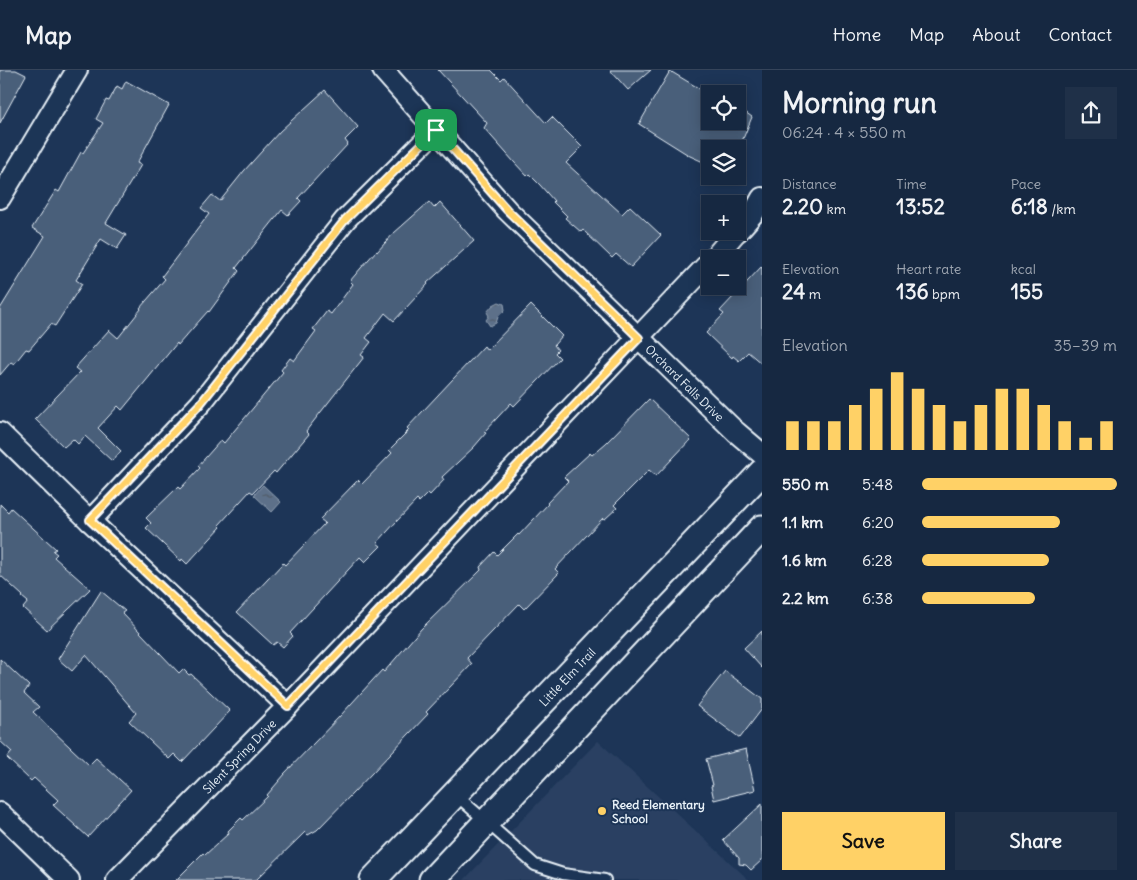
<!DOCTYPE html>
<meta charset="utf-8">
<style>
body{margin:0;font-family:Delius,sans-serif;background:#1f3048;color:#f1f3f6;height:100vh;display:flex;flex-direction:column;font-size:19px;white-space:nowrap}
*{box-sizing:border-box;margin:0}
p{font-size:16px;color:#9ea6b1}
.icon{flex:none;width:28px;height:28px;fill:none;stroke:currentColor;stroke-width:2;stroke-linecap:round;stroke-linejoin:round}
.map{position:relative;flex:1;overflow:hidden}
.panel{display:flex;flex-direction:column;background:#162841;width:375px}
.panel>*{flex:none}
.buttons{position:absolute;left:701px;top:15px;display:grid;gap:10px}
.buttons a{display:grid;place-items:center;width:45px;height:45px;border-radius:0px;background:#162841;box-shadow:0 2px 12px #0003,0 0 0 1px #35445a;font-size:25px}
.pin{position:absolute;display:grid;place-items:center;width:42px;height:42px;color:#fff;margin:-21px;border-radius:10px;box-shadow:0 2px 8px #0006}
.round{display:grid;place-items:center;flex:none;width:52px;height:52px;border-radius:0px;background:#1f3048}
.headline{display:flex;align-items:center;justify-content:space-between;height:85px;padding:0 20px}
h1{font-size:28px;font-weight:700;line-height:38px}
.figures{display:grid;grid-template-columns:repeat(3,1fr);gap:8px;height:85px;padding:5px 20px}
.figures div{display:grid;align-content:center}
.figures b{font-size:21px;font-weight:700}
.figures small{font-size:14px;font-weight:400}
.figures p{font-size:14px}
.chart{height:140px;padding:10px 20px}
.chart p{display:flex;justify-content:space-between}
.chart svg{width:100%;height:90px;margin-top:5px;stroke:#ffd166;stroke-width:6}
.button{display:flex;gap:10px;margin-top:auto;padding:10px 20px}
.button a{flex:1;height:58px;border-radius:0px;background:#ffd166;color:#111;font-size:20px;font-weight:700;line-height:58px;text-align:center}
.button a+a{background:#1f3048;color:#f1f3f6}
ul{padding:0 20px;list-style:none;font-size:16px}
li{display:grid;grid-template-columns:80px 60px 1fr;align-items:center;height:38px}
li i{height:12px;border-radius:6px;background:#ffd166}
header{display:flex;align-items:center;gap:30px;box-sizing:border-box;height:70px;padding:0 25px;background:#162841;border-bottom:1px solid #35445a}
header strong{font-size:24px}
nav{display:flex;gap:28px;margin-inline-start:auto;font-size:18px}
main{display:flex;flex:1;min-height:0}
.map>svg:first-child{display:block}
.built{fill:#2a4162}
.water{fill:url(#water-ripples);stroke:#95a4b5}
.building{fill:#495e7a;stroke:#e8f1f8}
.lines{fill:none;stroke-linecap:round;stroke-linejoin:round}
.service-casing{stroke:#e8f1f8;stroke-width:14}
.minor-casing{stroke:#e8f1f8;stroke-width:24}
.tertiary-casing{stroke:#e8f1f8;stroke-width:29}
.service{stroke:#1d3557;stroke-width:10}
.minor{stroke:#1d3557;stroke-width:20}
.tertiary{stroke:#1d3557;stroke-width:25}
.route-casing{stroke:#fff;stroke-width:10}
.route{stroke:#ffd166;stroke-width:6}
.poi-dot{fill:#ffd166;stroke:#1d3557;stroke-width:2}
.labels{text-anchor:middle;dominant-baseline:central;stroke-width:4;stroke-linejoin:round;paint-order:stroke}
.street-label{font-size:12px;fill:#e8f1f8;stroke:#1d3557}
.poi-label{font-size:12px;font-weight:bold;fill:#e8f1f8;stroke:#1d3557;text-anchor:start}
</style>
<header>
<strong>Map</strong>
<nav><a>Home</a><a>Map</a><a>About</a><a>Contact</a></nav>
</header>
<main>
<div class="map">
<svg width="762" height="810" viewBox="0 0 762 810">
<defs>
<pattern id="water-ripples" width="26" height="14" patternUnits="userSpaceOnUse" patternTransform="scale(1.25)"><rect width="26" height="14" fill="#5d7089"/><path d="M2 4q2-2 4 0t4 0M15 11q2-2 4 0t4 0" fill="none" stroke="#505a66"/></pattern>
</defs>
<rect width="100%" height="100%" fill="#1d3557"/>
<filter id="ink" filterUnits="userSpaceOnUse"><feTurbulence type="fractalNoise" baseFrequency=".02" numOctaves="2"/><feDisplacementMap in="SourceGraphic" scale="10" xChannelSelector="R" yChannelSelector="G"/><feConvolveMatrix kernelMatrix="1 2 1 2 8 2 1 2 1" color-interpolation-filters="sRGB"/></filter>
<g filter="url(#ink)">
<path class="built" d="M 598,671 L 749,810 L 464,810 Z"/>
<g class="water">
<path d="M 499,232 L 504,234 L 505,240 L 498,247 L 496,253 L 490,256 L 486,250 L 489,246 L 487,242 L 493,235 Z"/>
<path d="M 263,415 L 281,432 L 272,442 L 254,425 Z"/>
</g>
<g class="building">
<path d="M 0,0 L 16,0 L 26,5 L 0,53 Z"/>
<path d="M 438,0 L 491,0 L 501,10 L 504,7 L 546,53 L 552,47 L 582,77 L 566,93 L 622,144 L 630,136 L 661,165 L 631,197 L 616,184 L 612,188 L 583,160 L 581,162 L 565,148 L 567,146 L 553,132 L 554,131 L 540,115 L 529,104 L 527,106 L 514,92 L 484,58 L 487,53 Z"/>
<path d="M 610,0 L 651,0 L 628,20 Z"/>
<path d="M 670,1 L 710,25 L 710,51 L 738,51 L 738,37 L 752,47 L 738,81 L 738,79 L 710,79 L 710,95 L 690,86 L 639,54 Z"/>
<path d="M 126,11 L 169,35 L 137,93 L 141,95 L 106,153 L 126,165 L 117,179 L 101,169 L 76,210 L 82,214 L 55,256 L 51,254 L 29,280 L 26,279 L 14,294 L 11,292 L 0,305 L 0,239 L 45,166 L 32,158 L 56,120 L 59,122 L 81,82 L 83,83 L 103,53 L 96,49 L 106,30 L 109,31 L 117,16 L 122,19 Z"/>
<path d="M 325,20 L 358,57 L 345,70 L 348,74 L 298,128 L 301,131 L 288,145 L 282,140 L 236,198 L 239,201 L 209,242 L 208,241 L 178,275 L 177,273 L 122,340 L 118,336 L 98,358 L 121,381 L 112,391 L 85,366 L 78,374 L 73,369 L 64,377 L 35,349 L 80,302 L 75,298 L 109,260 L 118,268 L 141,239 L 140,238 L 165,209 L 162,206 L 209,144 L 201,138 L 212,125 L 220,131 L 244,101 L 280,61 Z"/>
<path d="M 710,101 L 710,106 L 727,106 L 724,112 L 708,106 Z"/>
<path d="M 429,132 L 434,138 L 440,132 L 474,171 L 427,213 L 428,214 L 394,251 L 385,243 L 366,268 L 371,272 L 361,285 L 364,287 L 306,361 L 309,364 L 276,403 L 274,401 L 253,423 L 250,421 L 219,455 L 221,457 L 187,494 L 182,489 L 181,491 L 146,458 L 151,453 L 146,448 L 178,417 L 180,419 L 200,398 L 198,396 L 221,370 L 224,373 L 283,302 L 281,300 L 290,288 L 294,291 L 316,261 L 313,259 L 327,241 L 331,244 L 353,214 L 350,211 L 361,198 L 376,181 L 377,182 L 394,163 Z"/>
<path d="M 762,196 L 762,294 L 748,282 L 739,291 L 733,286 L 732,288 L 706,263 L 724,244 L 720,241 Z"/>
<path d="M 531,235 L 562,266 L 554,275 L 558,280 L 555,283 L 560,288 L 514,336 L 511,333 L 484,362 L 486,363 L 474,377 L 442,407 L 444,410 L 430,425 L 428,423 L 419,432 L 417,430 L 396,452 L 377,473 L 381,476 L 365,492 L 360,487 L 290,563 L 293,566 L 283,577 L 277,572 L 273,575 L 237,542 L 283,493 L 285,495 L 325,453 L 320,449 L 358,410 L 362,414 L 392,383 L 389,380 L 409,360 L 407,358 L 484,276 L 487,280 Z"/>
<path d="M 649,329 L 691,369 L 656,406 L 649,400 L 614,435 L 617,438 L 605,449 L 603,448 L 555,499 L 559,503 L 524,539 L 519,534 L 467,588 L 472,594 L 426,642 L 428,644 L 353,723 L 317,760 L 308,765 L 305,762 L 256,810 L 176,810 L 203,783 L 205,785 L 229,763 L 228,761 L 241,748 L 243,750 L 268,726 L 267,725 L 285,704 L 284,704 L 341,645 L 382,600 L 384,602 L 421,559 L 481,500 L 480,497 L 494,482 L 497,485 L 518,464 L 519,465 L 548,434 L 547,433 L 568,411 L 564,407 L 590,383 L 592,385 L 606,373 Z"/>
<path d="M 0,434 L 8,442 L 11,438 L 56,479 L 53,481 L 57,484 L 54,487 L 90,519 L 47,560 L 23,538 L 28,532 L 22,527 L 23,526 L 0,505 Z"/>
<path d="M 101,521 L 125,541 L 122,543 L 179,603 L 183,599 L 189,605 L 191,604 L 230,641 L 182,692 L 174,684 L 169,689 L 129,651 L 136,643 L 86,585 L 72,601 L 58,589 Z"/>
<path d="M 762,561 L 762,598 L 744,578 Z"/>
<path d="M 0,589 L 29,616 L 24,623 L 39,637 L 33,642 L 89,695 L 96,688 L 131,720 L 88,767 L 53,735 L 58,730 L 34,708 L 31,711 L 7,688 L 12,682 L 0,671 Z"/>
<path d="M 725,601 L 762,629 L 762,639 L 740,668 L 697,636 Z"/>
<path d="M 746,679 L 755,720 L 714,730 L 711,716 L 713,715 L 706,689 Z"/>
<path d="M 762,734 L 762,790 L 751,800 L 746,795 L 739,794 L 739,788 L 723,770 Z"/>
</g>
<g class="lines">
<g class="service-casing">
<path id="service" d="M 455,724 L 535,795 L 563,804 L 605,810"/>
</g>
<g class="minor-casing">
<g id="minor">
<path id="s1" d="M 383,0 L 507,140 L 736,362 L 762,384"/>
<path d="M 0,128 L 77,0"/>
<path d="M 738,161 L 753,144 L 762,128"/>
<path d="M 713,189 L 737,161"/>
<path d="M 0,363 L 90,451 L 288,636"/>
<path d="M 90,451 L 201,333 L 345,150 L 436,60"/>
<path d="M 0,743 L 69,810"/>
<path id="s2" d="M 117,810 L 288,636 L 710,192"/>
</g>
</g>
<g class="tertiary-casing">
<g id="tertiary">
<path id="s3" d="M 373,810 L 762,402"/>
<path d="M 432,810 L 762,458"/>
</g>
</g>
<use href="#service" class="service"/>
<use href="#minor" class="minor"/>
<use href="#tertiary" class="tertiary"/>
</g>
</g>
<g class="lines" filter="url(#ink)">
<g class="route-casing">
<path id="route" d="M 436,60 L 507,140 L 639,268 L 288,636 L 90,450 L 201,333 L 345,150 Z"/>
</g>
<use href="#route" class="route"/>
</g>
<circle class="poi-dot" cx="602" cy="741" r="5"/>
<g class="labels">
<g class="street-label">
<text stroke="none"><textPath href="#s1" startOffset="435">Orchard Falls Drive</textPath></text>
<text stroke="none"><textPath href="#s3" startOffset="281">Little Elm Trail</textPath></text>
<text stroke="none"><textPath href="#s2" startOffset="174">Silent Spring Drive</textPath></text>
</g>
<g class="poi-label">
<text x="612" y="734">Reed Elementary<tspan x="612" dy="14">School</tspan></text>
</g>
</g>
</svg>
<div class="buttons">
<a><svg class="icon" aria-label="locate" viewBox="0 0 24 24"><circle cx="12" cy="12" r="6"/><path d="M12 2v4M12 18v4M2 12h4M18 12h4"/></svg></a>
<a><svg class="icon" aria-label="layers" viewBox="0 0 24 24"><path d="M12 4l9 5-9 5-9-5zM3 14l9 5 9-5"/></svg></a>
<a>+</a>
<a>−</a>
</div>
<div class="pin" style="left:436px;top:60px;background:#1e9e55"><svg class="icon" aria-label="arrive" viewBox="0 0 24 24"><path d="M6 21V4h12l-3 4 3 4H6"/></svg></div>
</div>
<section class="panel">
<div class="headline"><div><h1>Morning run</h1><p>06:24 · 4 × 550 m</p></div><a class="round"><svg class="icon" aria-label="share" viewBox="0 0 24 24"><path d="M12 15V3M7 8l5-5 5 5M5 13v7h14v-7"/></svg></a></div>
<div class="figures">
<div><p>Distance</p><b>2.20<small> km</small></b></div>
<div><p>Time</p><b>13:52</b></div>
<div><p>Pace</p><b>6:18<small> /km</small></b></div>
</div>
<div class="figures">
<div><p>Elevation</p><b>24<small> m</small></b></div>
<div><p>Heart rate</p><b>136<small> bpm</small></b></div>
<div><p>kcal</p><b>155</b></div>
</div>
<div class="chart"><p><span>Elevation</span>35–39 m</p>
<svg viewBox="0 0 160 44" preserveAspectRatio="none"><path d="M5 44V30M15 44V30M25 44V30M35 44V22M45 44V14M55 44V6M65 44V14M75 44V22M85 44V30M95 44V22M105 44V14M115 44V14M125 44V22M135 44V30M145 44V38M155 44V30"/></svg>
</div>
<ul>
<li><b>550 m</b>5:48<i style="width:100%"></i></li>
<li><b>1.1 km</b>6:20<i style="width:71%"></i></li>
<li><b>1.6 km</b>6:28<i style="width:65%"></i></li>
<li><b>2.2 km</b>6:38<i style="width:58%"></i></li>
</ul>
<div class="button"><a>Save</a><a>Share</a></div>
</section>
</main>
